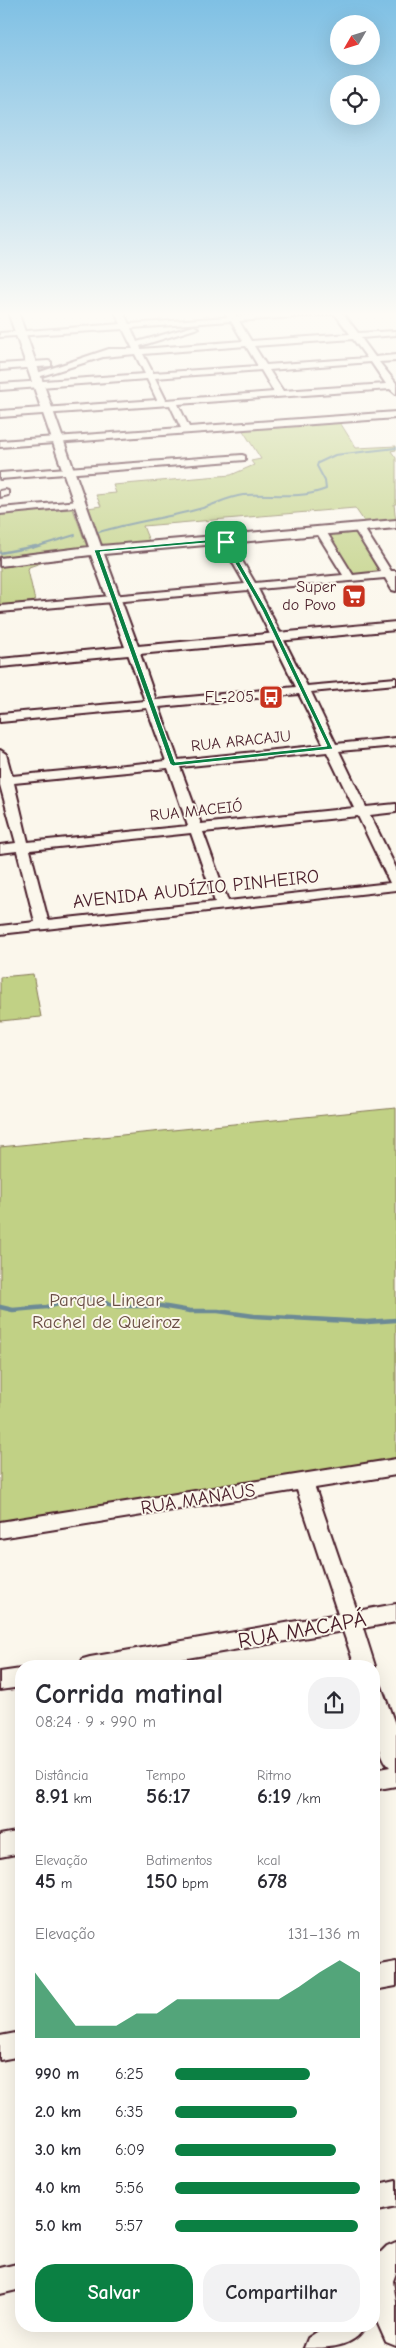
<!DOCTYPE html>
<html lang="pt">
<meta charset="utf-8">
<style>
body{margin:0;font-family:"Comic Neue",sans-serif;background:#f2f2f3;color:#2b2b33;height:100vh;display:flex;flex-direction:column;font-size:19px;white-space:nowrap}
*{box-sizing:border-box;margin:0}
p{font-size:16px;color:#7c7c81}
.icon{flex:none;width:28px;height:28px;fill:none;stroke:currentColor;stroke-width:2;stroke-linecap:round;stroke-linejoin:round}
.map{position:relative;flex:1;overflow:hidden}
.sheet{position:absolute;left:15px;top:1660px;width:365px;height:672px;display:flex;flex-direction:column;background:#fff;border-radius:20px;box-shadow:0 5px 20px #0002}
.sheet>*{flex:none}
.needle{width:32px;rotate:231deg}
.buttons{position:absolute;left:330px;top:15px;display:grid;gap:10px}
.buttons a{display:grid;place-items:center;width:50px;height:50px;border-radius:50%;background:#fff;box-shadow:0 5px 20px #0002;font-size:25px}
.pin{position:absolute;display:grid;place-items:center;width:42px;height:42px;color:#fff;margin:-21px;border-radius:10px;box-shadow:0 2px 8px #0006}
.round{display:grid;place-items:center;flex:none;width:52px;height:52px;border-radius:20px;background:#f2f2f3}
.overview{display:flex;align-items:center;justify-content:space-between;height:85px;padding:0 20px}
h1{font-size:28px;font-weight:700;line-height:38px}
.figures{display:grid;grid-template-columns:repeat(3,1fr);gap:8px;height:85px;padding:5px 20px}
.figures div{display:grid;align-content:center}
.figures b{font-size:21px;font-weight:700}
.figures small{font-size:14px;font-weight:400}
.figures p{font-size:14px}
.chart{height:140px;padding:10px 20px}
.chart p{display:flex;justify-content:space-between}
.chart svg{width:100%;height:90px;margin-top:5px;fill:#0b8043;opacity:.7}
.cta{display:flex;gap:10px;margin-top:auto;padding:10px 20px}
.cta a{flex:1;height:58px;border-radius:20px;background:#0b8043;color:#fff;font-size:20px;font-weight:700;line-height:58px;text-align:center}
.cta a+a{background:#f2f2f3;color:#2b2b33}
ul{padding:0 20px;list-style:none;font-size:16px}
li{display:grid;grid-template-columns:80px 60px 1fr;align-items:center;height:38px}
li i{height:12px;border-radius:6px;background:#0b8043}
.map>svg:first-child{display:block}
.green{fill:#c1d185;stroke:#867858}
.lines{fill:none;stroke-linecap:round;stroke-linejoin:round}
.stream-far2{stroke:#6c8a96;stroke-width:2}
.stream-far1{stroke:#6c8a96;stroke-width:2.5}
.stream{stroke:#6c8a96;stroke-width:4.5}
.minor-casing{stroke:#4a1f2b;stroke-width:4}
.major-casing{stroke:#4a1f2b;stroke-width:4}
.minor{fill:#fbf7ec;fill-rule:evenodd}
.major{fill:#fbf7ec;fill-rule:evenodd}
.route{fill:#0b8043;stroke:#fff;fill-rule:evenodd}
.labels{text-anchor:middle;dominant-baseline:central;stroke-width:4;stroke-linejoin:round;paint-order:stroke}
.far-poi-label{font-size:16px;fill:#4a1f2b;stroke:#fbf7ec;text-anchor:end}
.far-street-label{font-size:16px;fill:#4a1f2b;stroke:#fbf7ec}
.street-label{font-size:19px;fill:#4a1f2b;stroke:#fbf7ec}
.park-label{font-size:19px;fill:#684c42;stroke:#fbf7ec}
.near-street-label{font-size:22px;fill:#4a1f2b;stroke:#fbf7ec}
</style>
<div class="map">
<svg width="396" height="2348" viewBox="0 0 396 2348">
<rect width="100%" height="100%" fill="#fbf7ec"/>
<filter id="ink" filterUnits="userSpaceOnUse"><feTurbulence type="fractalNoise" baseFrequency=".02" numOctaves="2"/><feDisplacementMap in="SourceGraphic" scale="10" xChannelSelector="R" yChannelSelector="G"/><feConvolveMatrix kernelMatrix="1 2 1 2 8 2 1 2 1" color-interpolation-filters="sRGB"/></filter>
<g filter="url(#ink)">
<g class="green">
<path d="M 339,421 L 356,448 L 396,446 L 396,450 L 391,451 L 396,458 L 396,504 L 394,504 L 396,522 L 366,524 L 355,508 L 143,526 L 149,541 L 105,545 L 100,543 L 88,508 L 101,506 L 96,495 L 116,493 L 113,485 L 231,475 L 254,465 L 251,461 L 261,459 L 242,429 Z"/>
<path d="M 73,509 L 87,547 L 29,567 L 28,570 L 35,601 L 0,606 L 0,514 Z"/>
<path d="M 353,533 L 358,534 L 379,572 L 377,573 L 355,575 L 349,574 L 328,536 Z"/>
<path d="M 33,974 L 41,1017 L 0,1021 L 0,977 Z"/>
<path d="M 396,1108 L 396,1459 L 0,1521 L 0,1147 Z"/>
</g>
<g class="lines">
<g class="stream-far2">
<path d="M 99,532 C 132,522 166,518 199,509 C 215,505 227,497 243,495 C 272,493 298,500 326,489 L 325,481 L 317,466 L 318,463 L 335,455 L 396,448"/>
<path d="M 32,548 L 75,535"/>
</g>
<path class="stream-far1" d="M 0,553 L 36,546"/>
<path class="stream" d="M 0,1307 L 13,1310 L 47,1307 L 83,1297 L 117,1306 L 161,1306 L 190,1311 L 218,1311 L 254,1316 L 367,1322 L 396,1320"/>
<g class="minor-casing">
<g id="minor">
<path d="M 115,312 L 123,312 L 129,324 L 228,317 L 225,312 L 233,312 L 236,316 L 293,312 L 342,312 L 358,333 L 396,331 L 396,335 L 361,338 L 375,357 L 396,355 L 396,361 L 379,362 L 396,383 L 396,394 L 390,389 L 178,404 L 189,427 L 396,412 L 396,418 L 0,447 L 0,441 L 181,428 L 170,405 L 0,417 L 0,411 L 157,400 L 147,379 L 0,390 L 0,384 L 145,374 L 135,354 L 103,357 L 38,377 L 31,375 L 109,349 L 133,349 L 123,329 L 0,337 L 0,333 L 121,324 ZM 335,314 L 350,334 L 251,341 L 239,321 ZM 231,321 L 243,341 L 141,349 L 140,346 L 198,328 L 194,326 L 137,342 L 131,328 ZM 353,339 L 367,358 L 266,365 L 254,346 ZM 246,346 L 258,366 L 153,373 L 143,354 ZM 371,362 L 386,384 L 283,391 L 269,370 ZM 261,370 L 274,392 L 166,400 L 155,378 Z"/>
<path d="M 48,361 L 51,362 L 51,366 L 0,370 L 0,364 Z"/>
<path d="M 242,455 L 245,456 L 245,460 L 0,479 L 0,473 Z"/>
<path d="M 5,490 L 8,491 L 8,495 L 0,497 L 0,491 Z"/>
<path d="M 79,501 L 84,504 L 82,506 L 0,514 L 0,508 Z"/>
<path d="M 358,524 L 362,525 L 391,571 L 396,571 L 396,591 L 392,590 L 385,578 L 258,589 L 307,686 L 396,678 L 396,684 L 311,692 L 336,744 L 396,738 L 396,746 L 339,751 L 366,807 L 396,804 L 396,812 L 370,815 L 396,868 L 396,890 L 0,934 L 0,926 L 35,922 L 17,851 L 0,853 L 0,845 L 16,843 L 0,785 L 0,750 L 6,754 L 12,776 L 166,761 L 147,708 L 0,722 L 0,714 L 145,701 L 127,651 L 133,648 L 139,651 L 156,700 L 296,687 L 248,590 L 0,612 L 0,606 L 245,584 L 221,542 L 226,539 L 231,542 L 255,583 L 343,575 L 315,530 L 320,527 L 324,528 L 353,575 L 381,572 L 353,527 ZM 299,694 L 324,745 L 178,760 L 159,707 ZM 327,752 L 354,808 L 201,824 L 180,767 ZM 168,768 L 188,826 L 28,842 L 14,783 ZM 358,816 L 390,883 L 228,901 L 203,832 ZM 191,833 L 215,902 L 48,920 L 30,850 Z"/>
<path d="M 396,1459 L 396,1475 L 315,1488 L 357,1611 L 396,1604 L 396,1622 L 363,1628 L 375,1666 L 374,1670 L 374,1666 L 355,1666 L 343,1631 L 141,1666 L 80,1666 L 83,1659 L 90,1657 L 338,1614 L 297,1490 L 0,1538 L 0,1522 Z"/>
<path d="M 21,1669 L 21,1687 L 0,1690 L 0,1672 Z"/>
<path d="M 374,1684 L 381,1686 L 396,1727 L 396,1786 L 374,1790 L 374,1770 L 390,1767 C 374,1753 374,1704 374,1684 Z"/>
<path d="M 21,1831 L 21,1853 L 0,1857 L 0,1835 Z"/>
<path d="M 396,1962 L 396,1986 L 374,1990 L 374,1966 Z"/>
<path d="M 21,2032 L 21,2056 L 0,2060 L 0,2036 Z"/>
<path d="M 396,2180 L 396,2206 L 374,2211 L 374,2185 Z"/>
<path d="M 396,2242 L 396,2273 L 393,2281 L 396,2302 L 396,2346 L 386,2342 L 374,2315 L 374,2259 L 387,2246 Z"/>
<path d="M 21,2263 L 21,2289 L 0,2294 L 0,2268 Z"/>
<path d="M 326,2326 L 365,2326 C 354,2348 328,2348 304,2348 L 308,2338 Z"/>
</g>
</g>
<g class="major-casing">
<path id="major" d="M 8,312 L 18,312 L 101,546 L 396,520 L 396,528 L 104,554 L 138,646 L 396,622 L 396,630 L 0,667 L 0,659 L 125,647 L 91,555 L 0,566 L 0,558 L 89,547 Z"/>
</g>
<use href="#minor" class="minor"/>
<use href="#major" class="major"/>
</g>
</g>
<linearGradient id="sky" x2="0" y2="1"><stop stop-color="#7fc0e4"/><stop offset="0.49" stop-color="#fdfbf6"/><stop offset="1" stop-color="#fdfbf6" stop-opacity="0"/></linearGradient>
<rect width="396" height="641" fill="url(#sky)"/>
<path class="route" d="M 206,540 L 228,542 L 267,610 L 333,749 L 173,766 L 170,764 L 94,550 ZM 206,543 L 224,544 L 262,610 L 327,746 L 175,762 L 100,552 Z"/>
<defs>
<g id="supermarket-square" transform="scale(1.25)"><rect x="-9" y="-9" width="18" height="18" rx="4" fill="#c8321e" stroke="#fbf7ec"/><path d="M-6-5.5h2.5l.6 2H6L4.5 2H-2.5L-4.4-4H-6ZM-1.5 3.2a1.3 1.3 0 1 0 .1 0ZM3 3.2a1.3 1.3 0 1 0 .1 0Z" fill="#fff"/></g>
<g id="bus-square" transform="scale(1.25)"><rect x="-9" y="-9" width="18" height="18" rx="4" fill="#c8321e" stroke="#fbf7ec"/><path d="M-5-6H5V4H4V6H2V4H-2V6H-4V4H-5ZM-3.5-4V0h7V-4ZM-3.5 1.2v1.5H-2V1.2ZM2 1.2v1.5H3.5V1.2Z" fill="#fff"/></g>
</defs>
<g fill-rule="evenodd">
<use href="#supermarket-square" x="354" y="596"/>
<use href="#bus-square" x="271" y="697"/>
</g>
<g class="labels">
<g class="far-poi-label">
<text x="336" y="587">Super<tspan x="336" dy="18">do Povo</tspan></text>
<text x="254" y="697">FL-205</text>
</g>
<g class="far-street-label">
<text transform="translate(241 741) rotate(-6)">RUA ARACAJU</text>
<text transform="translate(196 811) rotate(-6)">RUA MACEIÓ</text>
</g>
<g class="street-label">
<text transform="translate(196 889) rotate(-6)">AVENIDA AUDÍZIO PINHEIRO</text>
<text transform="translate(198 1499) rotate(-9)">RUA MANAUS</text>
</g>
<g class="park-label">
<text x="106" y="1300">Parque Linear<tspan x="106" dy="22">Rachel de Queiroz</tspan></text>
</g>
<g class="near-street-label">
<text transform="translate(302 1630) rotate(-10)">RUA MACAPÁ</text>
</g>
</g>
</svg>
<div class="buttons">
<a><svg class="needle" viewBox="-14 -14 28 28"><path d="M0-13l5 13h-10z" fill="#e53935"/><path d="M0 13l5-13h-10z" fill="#7c7c81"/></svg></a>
<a><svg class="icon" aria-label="locate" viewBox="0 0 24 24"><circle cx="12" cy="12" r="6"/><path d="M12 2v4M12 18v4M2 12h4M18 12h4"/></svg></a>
</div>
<div class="pin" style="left:226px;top:542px;background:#1e9e55"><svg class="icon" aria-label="arrive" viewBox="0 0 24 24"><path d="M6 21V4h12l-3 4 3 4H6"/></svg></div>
<section class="sheet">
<div class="overview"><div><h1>Corrida matinal</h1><p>08:24 · 9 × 990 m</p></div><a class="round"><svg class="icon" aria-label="share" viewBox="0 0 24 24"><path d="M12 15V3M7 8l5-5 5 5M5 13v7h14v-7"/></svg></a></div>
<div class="figures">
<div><p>Distância</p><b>8.91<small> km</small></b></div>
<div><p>Tempo</p><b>56:17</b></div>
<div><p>Ritmo</p><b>6:19<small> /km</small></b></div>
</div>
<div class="figures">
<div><p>Elevação</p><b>45<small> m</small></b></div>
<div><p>Batimentos</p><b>150<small> bpm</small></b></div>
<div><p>kcal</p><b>678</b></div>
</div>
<div class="chart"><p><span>Elevação</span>131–136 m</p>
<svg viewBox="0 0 160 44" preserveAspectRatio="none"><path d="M0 44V12L10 25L20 38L30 38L40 38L50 32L60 32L70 25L80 25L90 25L100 25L110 25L120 25L130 19L140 12L150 6L160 12V44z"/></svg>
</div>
<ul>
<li><b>990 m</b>6:25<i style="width:73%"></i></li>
<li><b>2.0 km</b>6:35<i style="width:66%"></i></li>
<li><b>3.0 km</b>6:09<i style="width:87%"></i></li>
<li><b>4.0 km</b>5:56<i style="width:100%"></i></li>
<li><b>5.0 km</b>5:57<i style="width:99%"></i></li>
</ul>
<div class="cta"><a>Salvar</a><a>Compartilhar</a></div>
</section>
</div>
